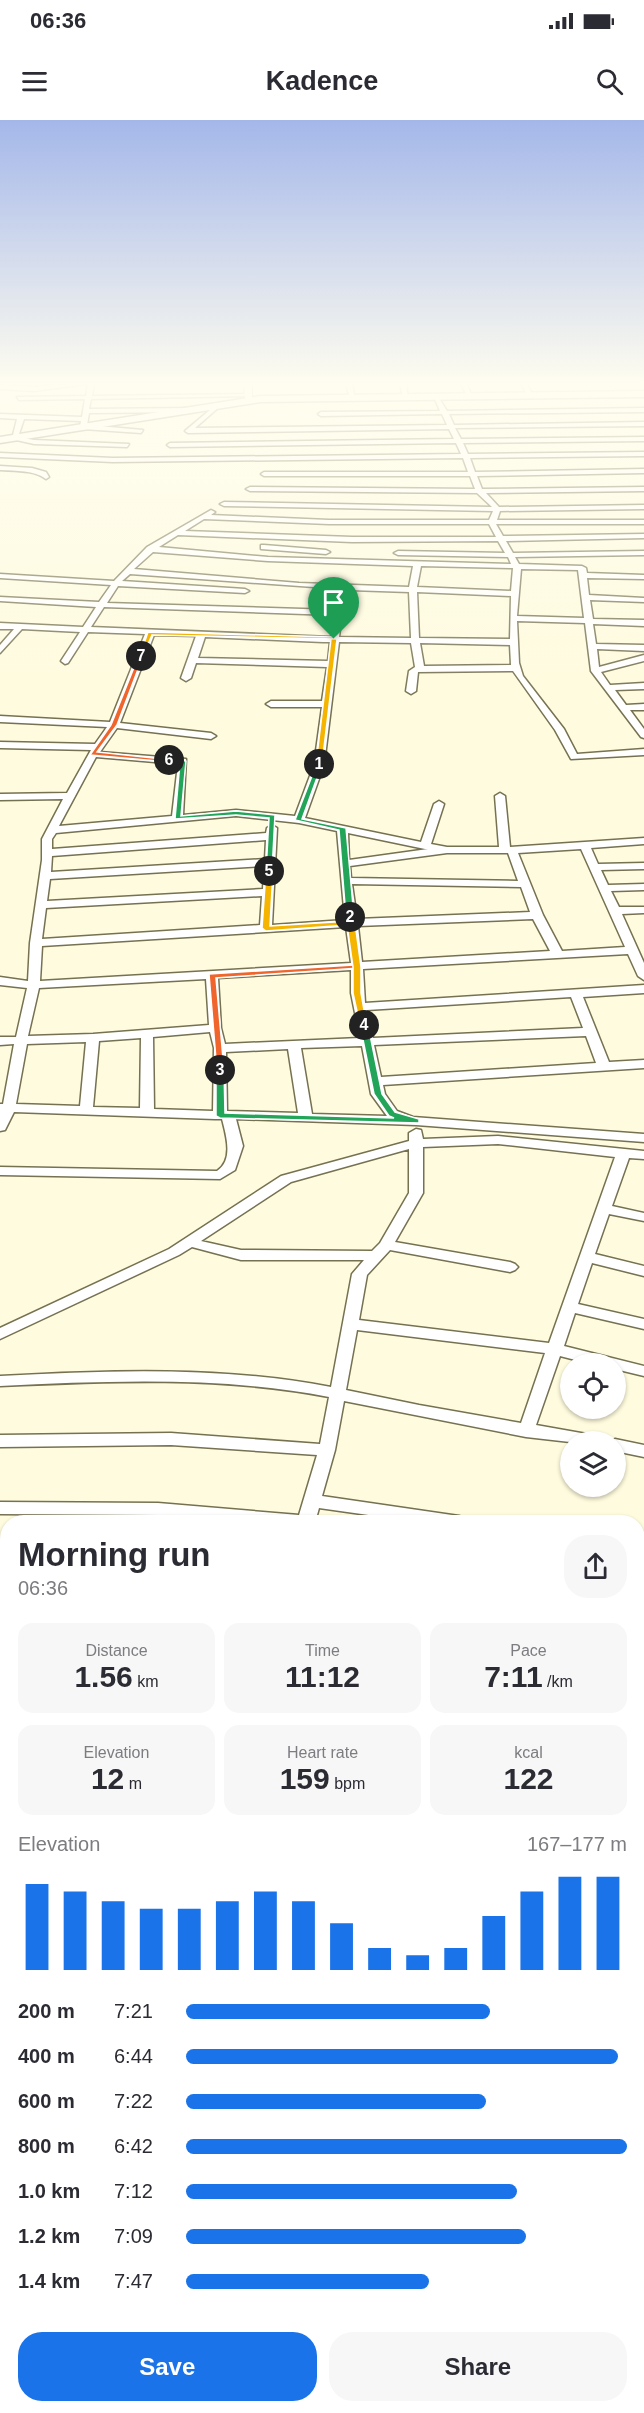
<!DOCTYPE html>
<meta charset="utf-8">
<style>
body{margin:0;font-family:Helvetica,sans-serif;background:#f7f7f7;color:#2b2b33;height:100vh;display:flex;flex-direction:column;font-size:22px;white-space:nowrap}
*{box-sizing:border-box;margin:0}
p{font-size:20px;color:#7c7c81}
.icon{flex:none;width:33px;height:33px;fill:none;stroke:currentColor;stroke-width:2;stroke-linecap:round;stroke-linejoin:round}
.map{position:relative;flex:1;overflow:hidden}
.side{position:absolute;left:0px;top:1395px;width:645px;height:898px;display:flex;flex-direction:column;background:#fff;border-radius:24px 24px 0 0;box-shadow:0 2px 4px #0004}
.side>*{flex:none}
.controls{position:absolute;left:560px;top:1233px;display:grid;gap:12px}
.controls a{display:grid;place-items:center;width:66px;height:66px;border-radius:50%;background:#fff;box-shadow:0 2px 4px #0004;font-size:30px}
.pin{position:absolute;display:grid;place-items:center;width:51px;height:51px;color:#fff;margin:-62px -26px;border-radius:50% 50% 50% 0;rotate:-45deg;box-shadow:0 0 6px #0007}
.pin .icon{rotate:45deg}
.km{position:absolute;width:30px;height:30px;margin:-15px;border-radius:50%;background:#222;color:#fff;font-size:16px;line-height:30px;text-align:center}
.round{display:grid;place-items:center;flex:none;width:63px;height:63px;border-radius:24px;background:#f7f7f7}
.headline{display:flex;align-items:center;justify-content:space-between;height:102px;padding:0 18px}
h1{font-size:33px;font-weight:700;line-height:45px}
.figures{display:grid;grid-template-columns:repeat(3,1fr);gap:9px;height:102px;padding:6px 18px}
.figures div{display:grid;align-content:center;border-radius:15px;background:#f7f7f7;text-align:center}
.figures b{font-size:30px;font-weight:700}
.figures small{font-size:16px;font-weight:400}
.figures p{font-size:16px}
.chart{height:168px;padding:12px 18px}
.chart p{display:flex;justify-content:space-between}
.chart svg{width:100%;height:108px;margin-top:6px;stroke:#1a73e8;stroke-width:6}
.cta{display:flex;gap:12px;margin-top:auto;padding:12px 18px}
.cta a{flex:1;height:69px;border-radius:24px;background:#1a73e8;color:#fff;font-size:24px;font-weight:700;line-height:69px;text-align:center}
.cta a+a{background:#f7f7f7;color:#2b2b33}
ul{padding:0 18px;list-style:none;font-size:20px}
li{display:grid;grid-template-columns:96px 72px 1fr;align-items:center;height:45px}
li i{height:15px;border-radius:8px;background:#1a73e8}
.status{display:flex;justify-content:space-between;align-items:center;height:42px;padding:0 30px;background:#fff;direction:ltr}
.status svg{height:16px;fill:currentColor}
header{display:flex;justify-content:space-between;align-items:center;height:78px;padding:0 18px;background:#fff;font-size:27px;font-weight:700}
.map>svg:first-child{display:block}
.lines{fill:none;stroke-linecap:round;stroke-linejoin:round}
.minor-casing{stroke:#757151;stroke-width:3}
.tertiary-casing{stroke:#757151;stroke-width:2}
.secondary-casing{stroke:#757151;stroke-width:3}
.minor{fill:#fff;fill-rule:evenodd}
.tertiary{fill:#fff;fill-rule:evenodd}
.secondary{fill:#fff;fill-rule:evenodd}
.split-1{fill:#f5b400;stroke:#fff;stroke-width:1.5}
.split-2{fill:#22a559;stroke:#fff;stroke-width:1.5}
.split-3{fill:#f0652b;stroke:#fff;stroke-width:1.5}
.split-4{fill:#22a559;stroke:#fff;stroke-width:1.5}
.split-5{fill:#f5b400;stroke:#fff;stroke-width:1.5}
.split-6{fill:#22a559;stroke:#fff;stroke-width:1.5}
.split-7{fill:#f0652b;stroke:#fff;stroke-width:1.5}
.split-8{fill:#f5b400;stroke:#fff;stroke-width:1.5}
</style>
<div class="status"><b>06:36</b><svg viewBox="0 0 49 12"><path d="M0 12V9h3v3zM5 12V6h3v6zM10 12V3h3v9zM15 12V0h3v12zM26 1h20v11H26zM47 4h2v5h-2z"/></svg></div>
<header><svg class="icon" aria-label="menu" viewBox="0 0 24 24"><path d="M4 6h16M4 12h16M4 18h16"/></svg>Kadence<svg class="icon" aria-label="search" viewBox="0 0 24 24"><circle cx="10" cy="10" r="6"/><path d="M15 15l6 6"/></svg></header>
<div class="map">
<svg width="644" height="2293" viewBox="0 0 644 2293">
<rect width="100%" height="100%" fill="#fefbde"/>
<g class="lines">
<g class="minor-casing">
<g id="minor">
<path d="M 69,264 L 87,264 L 34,271 L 0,269 L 0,265 L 34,267 Z"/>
<path d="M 88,264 L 94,264 L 92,276 L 248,274 L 251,276 L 91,279 L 89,289 L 193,288 L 196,290 L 193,292 L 89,293 L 87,305 L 143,310 L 141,313 L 83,309 L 80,307 L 81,301 L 24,299 L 18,317 L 34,320 L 129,324 L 127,327 L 34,324 L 12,319 L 17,299 L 0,298 L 0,294 L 82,297 L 85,279 L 19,280 L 17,277 L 86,276 Z"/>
<path d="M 346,264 L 352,264 L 355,279 L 350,278 Z"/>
<path d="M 400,264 L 406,264 L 408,278 L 403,277 Z"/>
<path d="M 461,264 L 467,264 L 472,277 L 468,277 Z"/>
<path d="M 521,264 L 527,264 L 533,277 L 529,277 Z"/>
<path d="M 437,275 L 447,291 L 644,288 L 644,292 L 449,294 L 454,305 L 644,302 L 644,306 L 455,308 L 461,319 L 644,317 L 644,321 L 463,323 L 468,334 L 644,332 L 644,336 L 470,338 L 475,352 L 644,349 L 644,353 L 477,356 L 482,369 L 644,367 L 644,371 L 486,373 L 499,387 L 644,385 L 644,389 L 500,391 L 497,400 L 644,400 L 644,404 L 496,404 L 503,416 L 644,414 L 644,418 L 506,421 L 513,433 L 644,431 L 644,435 L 515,437 L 519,444 L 582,446 L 586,448 L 587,453 L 644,455 L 644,459 L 587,458 L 589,475 L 644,478 L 644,482 L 590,480 L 593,499 L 644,500 L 644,506 L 593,504 L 596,524 L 644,525 L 644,531 L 597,529 L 599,547 L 644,535 L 644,541 L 601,552 L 610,565 L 644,563 L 644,569 L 615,570 L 626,585 L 644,584 L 644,590 L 630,590 L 644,609 L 644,618 L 641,617 L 591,551 L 585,503 L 517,501 L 519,543 L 523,556 L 564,609 L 577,634 L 644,629 L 644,635 L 571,639 L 555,610 L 513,551 L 418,552 L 416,571 L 411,574 L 406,571 L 409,551 L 415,547 L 411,523 L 339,522 L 324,645 L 305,698 L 421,722 L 434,684 L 439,681 L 444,684 L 431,724 L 447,727 L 499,727 L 495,676 L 500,673 L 505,676 L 510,727 L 644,718 L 644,724 L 591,728 L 598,744 L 644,743 L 644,749 L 601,750 L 608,765 L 644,764 L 644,770 L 611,771 L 619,787 L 644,787 L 644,793 L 622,794 L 644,843 L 644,860 L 638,856 L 628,834 L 363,849 L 365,883 L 644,865 L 644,873 L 583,877 L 609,942 L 644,940 L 644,948 L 383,965 L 385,974 L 397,991 L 413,997 L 644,1014 L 644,1022 L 416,1005 L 236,999 L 243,1026 L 235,1050 L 220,1059 L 0,1055 L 0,1047 L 217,1051 C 234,1040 226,1015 222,999 L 215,999 L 14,992 L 5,1010 L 0,1011 L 0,984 L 3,984 L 14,924 L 0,925 L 0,917 L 16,917 L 27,868 L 0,865 L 0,857 L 28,861 L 30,823 L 42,740 L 42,719 L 63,679 L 0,680 L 0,674 L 67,673 L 91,630 L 0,628 L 0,622 L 95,624 L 107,607 L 0,602 L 0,596 L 110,602 L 145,514 L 88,512 L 68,543 L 65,544 L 61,541 L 80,512 L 22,509 L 0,533 L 0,525 L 14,509 L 0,509 L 0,503 L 83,507 L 96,487 L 0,481 L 0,477 L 99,482 L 111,465 L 0,458 L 0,454 L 114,461 L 147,427 L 211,390 L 215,392 L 211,395 L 329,400 L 489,400 L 493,391 L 224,386 L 220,384 L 224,382 L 492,387 L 477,373 L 250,371 L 246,369 L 250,367 L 475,369 L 470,356 L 264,356 L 261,354 L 264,352 L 468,352 L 463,338 L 113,342 L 0,337 L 0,333 L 113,338 L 461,334 L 456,323 L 170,327 L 167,325 L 170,323 L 454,319 L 449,309 L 188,313 L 185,311 L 217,284 L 219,287 L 195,308 L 447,305 L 442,294 L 321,296 L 318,294 L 321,292 L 440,291 L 434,277 ZM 204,399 L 329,404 L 489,404 L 496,417 L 352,417 L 185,411 ZM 178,415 L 352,422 L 498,421 L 505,433 L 398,431 L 394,433 L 398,435 L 508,437 L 511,444 L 268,437 L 159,427 ZM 153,432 L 268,441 L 413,446 L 409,467 L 299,463 L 134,449 ZM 421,446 L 513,448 L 511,471 L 417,467 ZM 521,449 L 578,450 L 584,498 L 517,496 ZM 130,454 L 342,469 L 335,490 L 107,483 L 118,466 L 245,473 L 249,471 L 245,469 L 122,461 ZM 350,470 L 409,472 L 411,518 L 339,517 L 342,494 ZM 417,472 L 511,476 L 510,519 L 419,518 ZM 104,487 L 334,495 L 331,517 L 91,507 ZM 154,515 L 196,516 L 181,558 L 186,561 L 191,558 L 196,543 L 327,547 L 322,581 L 271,581 L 266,584 L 271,587 L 322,587 L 314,645 L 295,696 L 236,690 L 183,695 L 186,639 L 100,632 L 117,608 L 211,619 L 216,616 L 211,613 L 120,603 ZM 205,517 L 323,522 L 330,522 L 328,541 L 198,538 ZM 420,523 L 510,525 L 511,545 L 424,546 ZM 96,637 L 178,644 L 172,696 L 59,706 ZM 236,696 L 299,703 L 337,711 L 345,800 L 272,805 L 277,708 L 272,705 L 267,708 L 266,713 L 52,729 L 52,719 L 56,713 ZM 348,713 L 425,729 L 428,729 L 349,740 ZM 266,720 L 265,739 L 51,752 L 52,736 ZM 581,729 L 625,827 L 562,831 L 543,795 L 518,733 ZM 447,733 L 508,733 L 518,761 L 351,758 L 350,746 ZM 264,746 L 263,769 L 47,781 L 50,759 ZM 352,764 L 521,767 L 530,792 L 357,799 ZM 262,776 L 260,805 L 42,819 L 46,788 ZM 533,799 L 550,831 L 362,842 L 358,806 ZM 346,807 L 351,843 L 40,861 L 42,826 ZM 351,850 L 351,873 L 360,918 L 225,924 L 221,908 L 218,858 ZM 206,859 L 209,905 L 93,914 L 28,916 L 39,868 ZM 571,877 L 583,908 L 373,918 L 367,890 ZM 210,912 L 214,928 L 213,991 L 154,989 L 153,917 ZM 586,916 L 596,943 L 381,957 L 374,925 ZM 141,918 L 140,988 L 93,987 L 99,921 ZM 86,922 L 80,986 L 16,984 L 27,924 ZM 362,926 L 371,974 L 387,996 L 312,994 L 301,928 ZM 288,929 L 298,993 L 227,991 L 226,932 Z"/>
<path d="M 0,346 L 32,348 L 46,352 L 49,357 L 46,359 C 34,350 16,351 0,350 Z"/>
<path d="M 264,425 L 326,430 L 330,432 L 326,434 L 261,429 L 261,425 Z"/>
<path d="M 416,1009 L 421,1010 L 423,1019 L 498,1016 L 644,1031 L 644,1039 L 629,1038 L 612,1086 L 644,1093 L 644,1101 L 609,1094 L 595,1134 L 644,1146 L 644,1156 L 592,1143 L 578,1184 L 644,1199 L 644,1209 L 575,1193 L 564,1226 L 644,1246 L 644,1256 L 615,1249 L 615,1244 L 591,1244 L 560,1236 L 536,1305 L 598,1316 L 604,1318 L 606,1322 L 570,1322 L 526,1317 L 344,1281 L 335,1330 L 322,1376 L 459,1396 L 465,1398 L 468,1402 L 418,1402 L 319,1388 L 315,1402 L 240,1402 L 158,1395 L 0,1394 L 0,1382 L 158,1383 L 299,1395 L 317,1335 L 171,1325 L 0,1327 L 0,1315 L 171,1313 L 320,1324 L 329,1277 C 221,1256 109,1261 0,1266 L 0,1256 C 110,1250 223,1246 331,1267 L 352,1154 L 364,1140 L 241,1140 L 192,1127 L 179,1135 L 0,1219 L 0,1208 L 169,1129 L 281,1056 L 409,1021 L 409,1013 ZM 498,1024 L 615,1037 L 549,1223 L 359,1200 L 367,1155 L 390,1130 L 510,1152 L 515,1150 L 518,1147 L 515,1144 L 510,1142 L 395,1122 L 423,1073 L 423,1027 ZM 409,1029 L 409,1073 L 380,1123 L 372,1131 L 241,1130 L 201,1121 L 291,1062 ZM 357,1210 L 545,1233 L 521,1303 L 419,1285 L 346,1270 Z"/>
<path d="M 615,1319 L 644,1325 L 644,1337 L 615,1331 L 615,1322 L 609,1322 Z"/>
<path d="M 8,1986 L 8,2016 L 0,2019 L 0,1989 Z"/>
</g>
</g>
<g class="tertiary-casing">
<path id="tertiary" d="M 244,264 L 252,264 L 252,283 L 245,281 Z"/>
</g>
<g class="secondary-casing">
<path id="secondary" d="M 644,271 L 644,277 L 261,282 L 0,323 L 0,317 L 261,276 Z"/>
</g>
<use href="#minor" class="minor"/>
<use href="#tertiary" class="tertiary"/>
<use href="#secondary" class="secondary"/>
</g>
<linearGradient id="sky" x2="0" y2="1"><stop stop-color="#a4b7e9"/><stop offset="0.45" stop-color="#fffdf0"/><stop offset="1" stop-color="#fffdf0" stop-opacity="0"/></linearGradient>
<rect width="644" height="585" fill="url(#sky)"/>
<path class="split-1" d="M 334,517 L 337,519 L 322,644 L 319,646 L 316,644 L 331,519 Z"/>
<path class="split-2" d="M 317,643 L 322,644 L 302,699 L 346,708 L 354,797 L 350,799 L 346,797 L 339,710 L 295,700 Z"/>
<path class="split-3" d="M 350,795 L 354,797 L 360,848 L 216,858 L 224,950 L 217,952 L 209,854 L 353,845 L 346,797 Z"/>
<path class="split-4" d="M 364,903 L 368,905 L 382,974 L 395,992 L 419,999 L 419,1003 L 220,998 L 216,996 L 216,950 L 220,948 L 224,950 L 225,993 L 394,998 L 389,996 L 374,974 L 360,905 Z"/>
<path class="split-5" d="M 269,748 L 273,751 L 270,806 L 351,801 L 355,803 L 361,847 L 361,873 L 367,907 L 360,905 L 353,873 L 353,847 L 347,805 L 266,811 L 262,808 L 266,751 Z"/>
<path class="split-6" d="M 169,638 L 186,641 L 181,696 L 236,691 L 275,695 L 272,752 L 266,751 L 269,698 L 236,695 L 175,699 L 180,642 L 167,641 Z"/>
<path class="split-7" d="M 139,535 L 143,536 L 117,605 L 97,632 L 172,640 L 169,642 L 90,635 L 111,605 Z"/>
<path class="split-8" d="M 148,512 L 334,517 L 337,519 L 152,515 L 143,536 L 139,538 Z"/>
</svg>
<div class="controls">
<a><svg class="icon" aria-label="locate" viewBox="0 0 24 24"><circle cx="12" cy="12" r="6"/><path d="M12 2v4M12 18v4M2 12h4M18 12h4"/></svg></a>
<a><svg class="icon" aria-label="layers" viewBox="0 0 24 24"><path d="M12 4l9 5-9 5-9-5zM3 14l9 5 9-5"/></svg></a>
</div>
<div class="pin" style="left:334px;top:519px;background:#1e9e55"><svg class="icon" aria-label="arrive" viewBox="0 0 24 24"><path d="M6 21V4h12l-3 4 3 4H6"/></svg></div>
<b class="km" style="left:319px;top:644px">1</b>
<b class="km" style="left:350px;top:797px">2</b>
<b class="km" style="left:220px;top:950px">3</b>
<b class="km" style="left:364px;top:905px">4</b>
<b class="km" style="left:269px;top:751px">5</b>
<b class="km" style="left:169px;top:640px">6</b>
<b class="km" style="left:141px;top:536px">7</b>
<section class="side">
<div class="headline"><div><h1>Morning run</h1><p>06:36</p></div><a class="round"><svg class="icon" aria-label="share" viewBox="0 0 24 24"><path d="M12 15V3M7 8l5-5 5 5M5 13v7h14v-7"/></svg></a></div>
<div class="figures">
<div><p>Distance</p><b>1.56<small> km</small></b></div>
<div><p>Time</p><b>11:12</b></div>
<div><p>Pace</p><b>7:11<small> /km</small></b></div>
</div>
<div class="figures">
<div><p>Elevation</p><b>12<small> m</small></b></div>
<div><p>Heart rate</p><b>159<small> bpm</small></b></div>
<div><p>kcal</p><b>122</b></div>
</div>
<div class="chart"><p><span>Elevation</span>167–177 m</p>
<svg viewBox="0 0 160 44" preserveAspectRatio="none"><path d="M5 44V9M15 44V12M25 44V16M35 44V19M45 44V19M55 44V16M65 44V12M75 44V16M85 44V25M95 44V35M105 44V38M115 44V35M125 44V22M135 44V12M145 44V6M155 44V6"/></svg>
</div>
<ul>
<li><b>200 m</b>7:21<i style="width:69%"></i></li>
<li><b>400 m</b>6:44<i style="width:98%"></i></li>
<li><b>600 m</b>7:22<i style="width:68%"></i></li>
<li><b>800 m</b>6:42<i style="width:100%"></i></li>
<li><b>1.0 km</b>7:12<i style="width:75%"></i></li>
<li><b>1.2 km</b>7:09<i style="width:77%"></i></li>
<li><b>1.4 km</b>7:47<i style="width:55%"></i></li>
</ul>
<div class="cta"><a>Save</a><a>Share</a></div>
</section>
</div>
